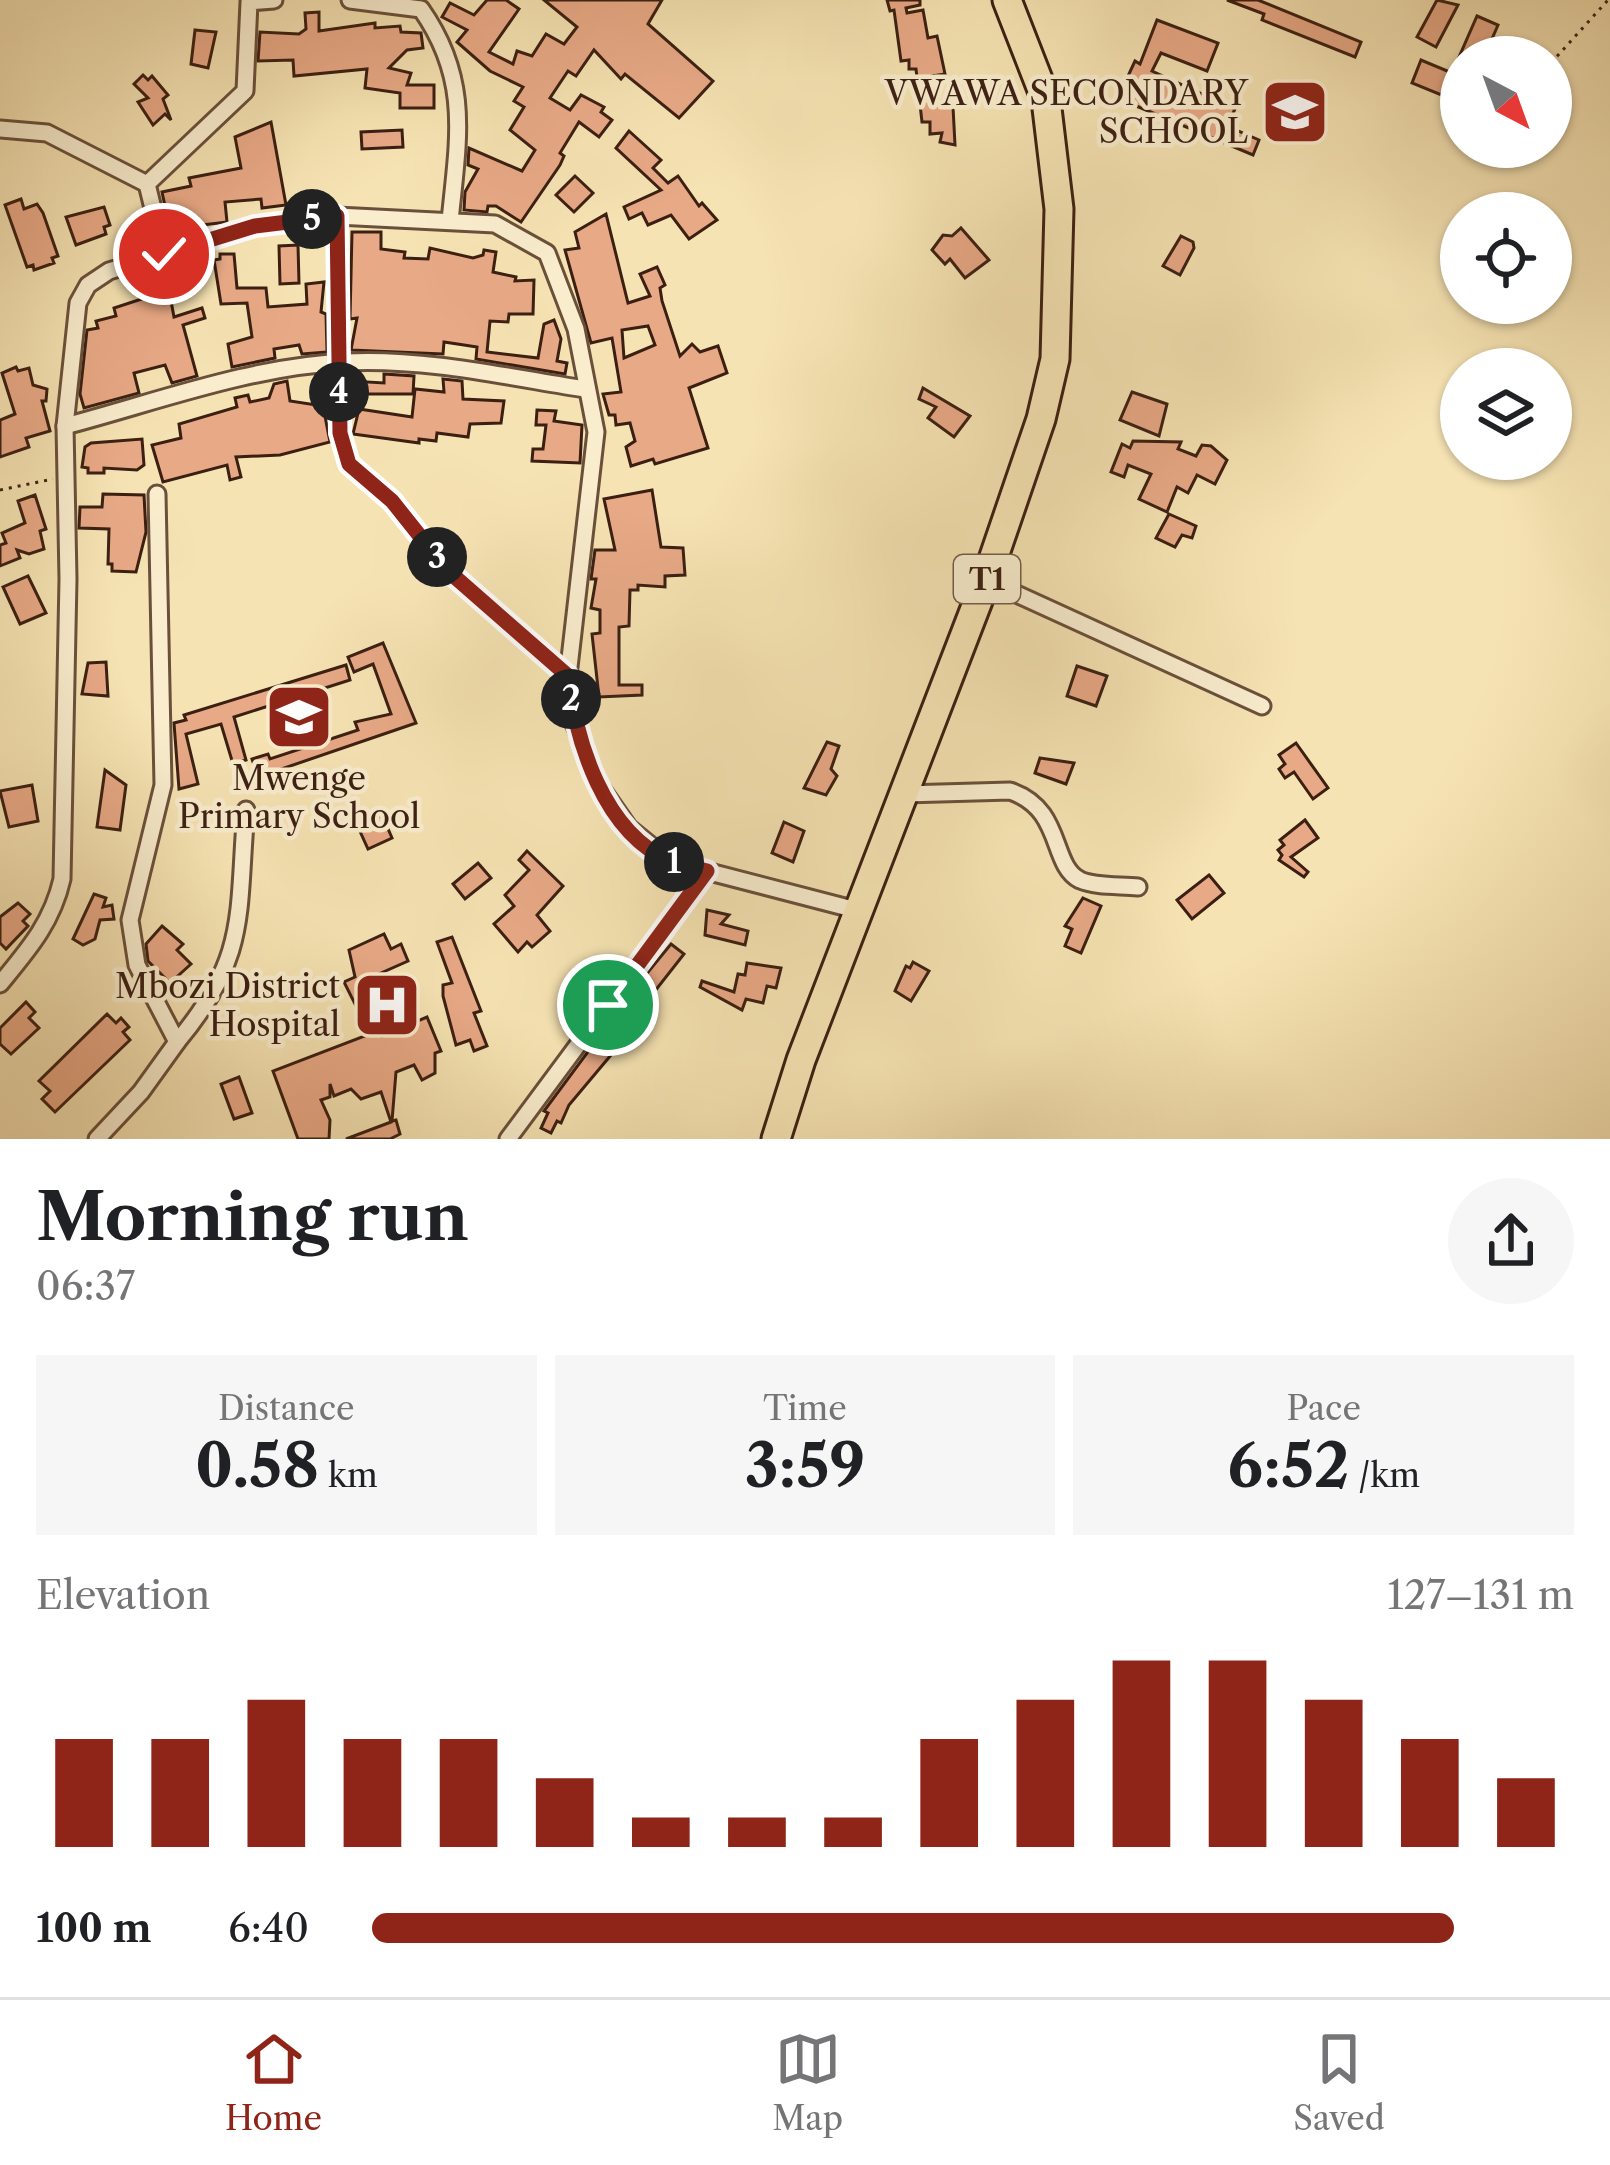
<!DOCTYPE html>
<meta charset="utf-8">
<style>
body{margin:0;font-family:"Libre Caslon Text",serif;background:#f6f6f6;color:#202124;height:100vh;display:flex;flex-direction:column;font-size:45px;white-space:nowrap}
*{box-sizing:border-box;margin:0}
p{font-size:39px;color:#757577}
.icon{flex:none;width:66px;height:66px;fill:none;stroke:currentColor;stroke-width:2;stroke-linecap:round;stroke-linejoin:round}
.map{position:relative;height:1139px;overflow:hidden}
.details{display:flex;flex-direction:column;background:#fff;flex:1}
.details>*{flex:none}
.needle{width:78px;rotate:139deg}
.controls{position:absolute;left:1440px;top:36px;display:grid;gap:24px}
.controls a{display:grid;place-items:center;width:132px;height:132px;border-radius:50%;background:#fff;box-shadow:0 3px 9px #0004;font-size:60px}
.pin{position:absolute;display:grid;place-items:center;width:102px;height:102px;color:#fff;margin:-51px;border:6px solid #fff;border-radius:50%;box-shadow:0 3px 12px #0007}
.km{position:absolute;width:60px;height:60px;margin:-30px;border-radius:50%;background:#222;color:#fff;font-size:33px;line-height:60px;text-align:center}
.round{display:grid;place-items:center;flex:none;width:126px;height:126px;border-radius:63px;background:#f6f6f6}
.overview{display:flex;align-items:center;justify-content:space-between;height:204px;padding:0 36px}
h1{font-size:66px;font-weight:700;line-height:90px}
.metrics{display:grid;grid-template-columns:repeat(3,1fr);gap:18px;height:204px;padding:12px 36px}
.metrics div{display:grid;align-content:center;border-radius:0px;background:#f6f6f6;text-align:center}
.metrics b{font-size:60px;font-weight:700}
.metrics small{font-size:33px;font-weight:400}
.metrics p{font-size:33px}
.chart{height:336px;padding:24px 36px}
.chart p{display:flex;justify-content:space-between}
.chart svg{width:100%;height:216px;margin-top:12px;stroke:#8f2418;stroke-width:6}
ul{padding:0 36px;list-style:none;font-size:39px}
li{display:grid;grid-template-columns:192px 144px 1fr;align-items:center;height:90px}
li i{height:30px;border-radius:15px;background:#8f2418}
.tab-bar{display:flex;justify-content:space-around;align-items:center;height:168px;border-top:3px solid #e0e0e0;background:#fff;font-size:33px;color:#757577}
.tab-bar a{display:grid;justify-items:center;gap:6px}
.tab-bar .selected{color:#8f2418}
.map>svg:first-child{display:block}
.building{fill:#e8a986;stroke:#3b1f12;stroke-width:3;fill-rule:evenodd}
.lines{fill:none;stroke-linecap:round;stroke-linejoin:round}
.street-casing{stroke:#6a503a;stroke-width:21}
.highway-casing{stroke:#3b1f12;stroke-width:33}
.path{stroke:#3b1f12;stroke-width:3;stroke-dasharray:3 6;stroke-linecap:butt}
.street{stroke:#f9edce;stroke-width:15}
.highway{stroke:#f6e3b3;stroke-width:27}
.route-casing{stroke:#fff;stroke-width:24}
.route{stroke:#8f2418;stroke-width:15}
.labels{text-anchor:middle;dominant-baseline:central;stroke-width:9;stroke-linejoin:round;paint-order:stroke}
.shield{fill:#f9edce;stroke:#745d4a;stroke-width:3}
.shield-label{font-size:30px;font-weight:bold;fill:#3b1f12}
.poi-label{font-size:33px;fill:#3b1f12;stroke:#f9edce;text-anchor:end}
</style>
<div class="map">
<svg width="1610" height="1139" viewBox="0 0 1610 1139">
<rect width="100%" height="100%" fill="#f6e3b3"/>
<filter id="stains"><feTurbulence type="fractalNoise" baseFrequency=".00167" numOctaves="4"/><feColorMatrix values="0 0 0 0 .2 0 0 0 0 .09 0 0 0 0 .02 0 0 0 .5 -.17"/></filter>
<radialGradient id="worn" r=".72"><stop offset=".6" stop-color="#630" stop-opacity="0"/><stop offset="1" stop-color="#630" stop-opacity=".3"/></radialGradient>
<g class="building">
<path d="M 487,0 L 506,0 L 519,9 L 489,52 L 513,64 L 517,51 L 532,56 L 546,34 L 564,44 L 577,27 L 544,0 L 662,0 L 648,24 L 713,81 L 679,118 L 625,74 L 621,79 L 594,50 L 576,76 L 568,71 L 550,98 L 570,110 L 581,95 L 604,107 L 601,112 L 612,120 L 599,137 L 579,122 L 560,153 L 564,156 L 560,165 L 521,222 L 496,206 L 488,206 L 487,212 L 464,210 L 465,192 L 478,169 L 468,165 L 469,148 L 522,171 L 535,150 L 510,130 L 524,107 L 514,101 L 523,87 L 490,71 L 457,42 L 467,30 L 442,17 L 450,3 L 474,15 Z"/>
<path d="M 887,0 L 920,0 L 920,5 L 906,8 L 907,13 L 923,10 L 928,38 L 937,36 L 945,74 L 932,76 L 937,106 L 953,107 L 955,145 L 940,142 L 942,133 L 930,134 L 930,122 L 922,122 L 916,69 L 909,69 L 909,60 L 901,61 L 894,10 L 890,11 Z"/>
<path d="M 1227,0 L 1258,0 L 1361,42 L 1355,57 L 1262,20 L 1264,14 Z"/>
<path d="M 1437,0 L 1458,5 L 1436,47 L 1417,37 Z"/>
<path d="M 319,12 L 319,31 L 375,23 L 375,28 L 400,26 L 401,32 L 421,33 L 423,48 L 407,50 L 389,68 L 411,73 L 407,85 L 434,85 L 434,108 L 400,108 L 400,93 L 365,88 L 367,69 L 294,76 L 293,60 L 258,61 L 260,32 L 299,34 L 306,29 L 305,13 Z"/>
<path d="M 1477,16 L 1498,25 L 1484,57 L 1461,57 L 1461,103 L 1412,83 L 1421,60 L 1452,73 Z"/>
<path d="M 1157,20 L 1218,43 L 1207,71 L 1161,53 L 1152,71 L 1235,109 L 1227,126 L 1259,140 L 1253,155 L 1122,100 L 1128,76 L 1135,61 L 1140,64 Z"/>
<path d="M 195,30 L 216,32 L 208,68 L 191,64 Z"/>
<path d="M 143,75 L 148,80 L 152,76 L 168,95 L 163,99 L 171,120 L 165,114 L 153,125 L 138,102 L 148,98 L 134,84 Z"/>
<path d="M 271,122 L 286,205 L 262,208 L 261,199 L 225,202 L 227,222 L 170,229 L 162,192 L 191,186 L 189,178 L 241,168 L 235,137 Z"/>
<path d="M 402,130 L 403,147 L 362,149 L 361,132 Z"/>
<path d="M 629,131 L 661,160 L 653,168 L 668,183 L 678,176 L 699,206 L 702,203 L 717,220 L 689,239 L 671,215 L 648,225 L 642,213 L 629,219 L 624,207 L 661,190 L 616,148 Z"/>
<path d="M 575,176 L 593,193 L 574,212 L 556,195 Z"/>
<path d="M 21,199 L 24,209 L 37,204 L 43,213 L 58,256 L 52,258 L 54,263 L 34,270 L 33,265 L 27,267 L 5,205 Z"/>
<path d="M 104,207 L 110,225 L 104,227 L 106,234 L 76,245 L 66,217 Z"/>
<path d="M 606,214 L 628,303 L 650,296 L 640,274 L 657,267 L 665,285 L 660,288 L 662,301 L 680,356 L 692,344 L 700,352 L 718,346 L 727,373 L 689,388 L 708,448 L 655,464 L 653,459 L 631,466 L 626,447 L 635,441 L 630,423 L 616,425 L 615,415 L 609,415 L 603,394 L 621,392 L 612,338 L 591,343 L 565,250 L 579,248 L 575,232 ZM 648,326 L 655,345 L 624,358 L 622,330 Z"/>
<path d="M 961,228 L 989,260 L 965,278 L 950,259 L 945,264 L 932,250 L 943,235 L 952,236 Z"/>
<path d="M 352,232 L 381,232 L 381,249 L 405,252 L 404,258 L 428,259 L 430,248 L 473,258 L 483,255 L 484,250 L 496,252 L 493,272 L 516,277 L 515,281 L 534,280 L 533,314 L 509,314 L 508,322 L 490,321 L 487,352 L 538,358 L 544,324 L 554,320 L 561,339 L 557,361 L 567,363 L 565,374 L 476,359 L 477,347 L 464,345 L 444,342 L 443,354 L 351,350 L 357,318 L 350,319 Z"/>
<path d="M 1181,236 L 1193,242 L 1194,248 L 1180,275 L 1163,266 Z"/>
<path d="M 298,245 L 299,283 L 280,284 L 279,246 Z"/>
<path d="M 220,254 L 234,254 L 237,288 L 266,288 L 268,307 L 307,304 L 306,284 L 324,282 L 321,312 L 326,314 L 327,352 L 302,354 L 299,345 L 274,349 L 275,358 L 232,367 L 228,344 L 252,337 L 247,303 L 221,304 L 214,260 L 220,259 Z"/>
<path d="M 169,290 L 174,317 L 202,308 L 205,318 L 183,325 L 197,376 L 172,383 L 165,365 L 134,373 L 139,393 L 84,408 L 80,394 L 87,330 L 98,328 L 96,321 L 116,316 L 114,308 Z"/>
<path d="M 16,367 L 18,371 L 29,368 L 33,385 L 47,389 L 46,401 L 42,401 L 50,431 L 26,438 L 29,447 L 0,457 L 0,420 L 15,414 L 2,373 Z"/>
<path d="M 384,374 L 414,376 L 413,394 L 351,394 L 351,381 L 384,383 Z"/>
<path d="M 443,379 L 462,381 L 463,399 L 504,401 L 501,423 L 470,424 L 468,437 L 437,433 L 436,441 L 419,439 L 419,443 L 353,434 L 359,409 L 412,417 L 415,389 L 444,392 Z"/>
<path d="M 287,381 L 290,401 L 323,406 L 330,442 L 280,455 L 236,457 L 241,477 L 230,480 L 227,465 L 163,482 L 152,445 L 181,438 L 179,424 L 237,407 L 235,398 L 248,395 L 250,402 L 269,398 L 274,384 Z"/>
<path d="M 923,388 L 970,416 L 954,437 L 928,418 L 936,407 L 919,399 Z"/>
<path d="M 1132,392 L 1167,404 L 1159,436 L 1120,420 Z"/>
<path d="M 537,410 L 556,411 L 554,421 L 582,425 L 580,463 L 532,461 L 533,449 L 543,449 L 546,425 L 536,425 Z"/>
<path d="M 142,439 L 144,465 L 137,470 L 104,468 L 104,473 L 88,473 L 88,468 L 82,467 L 85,447 L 91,443 Z"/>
<path d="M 1133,441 L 1181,442 L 1178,449 L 1196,456 L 1202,445 L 1211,446 L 1227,460 L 1215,484 L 1197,475 L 1188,493 L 1177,487 L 1167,512 L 1139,499 L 1151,474 L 1128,465 L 1124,477 L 1111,472 L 1122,444 L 1130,448 Z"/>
<path d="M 652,490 L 661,547 L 683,548 L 685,575 L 665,576 L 665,587 L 638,585 L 638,590 L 630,590 L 629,626 L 619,627 L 619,685 L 642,685 L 642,695 L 599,697 L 592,634 L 600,633 L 600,610 L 591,608 L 596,579 L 591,579 L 595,550 L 615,550 L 604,499 Z"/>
<path d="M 103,494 L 144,495 L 146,532 L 136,572 L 112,571 L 112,564 L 108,564 L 109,529 L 79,528 L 80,507 L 102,507 Z"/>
<path d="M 35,495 L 46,529 L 40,531 L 44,549 L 29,554 L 17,550 L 20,558 L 0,566 L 0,545 L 6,543 L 2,533 L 25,523 L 18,501 Z"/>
<path d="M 1169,514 L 1196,526 L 1192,538 L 1182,535 L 1175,547 L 1156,538 Z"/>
<path d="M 28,576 L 46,613 L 20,624 L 3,587 Z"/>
<path d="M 383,643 L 416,723 L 258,777 L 252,759 L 268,754 L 270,759 L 358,730 L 355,722 L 391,714 L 373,664 L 354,672 L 348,657 Z"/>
<path d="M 106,662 L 108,696 L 82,694 L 88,663 Z"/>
<path d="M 346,665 L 350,680 L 234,717 L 246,760 L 233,764 L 221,724 L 186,734 L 198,784 L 179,789 L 174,723 L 186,720 L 184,715 Z"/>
<path d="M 1077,666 L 1107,676 L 1096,706 L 1067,696 Z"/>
<path d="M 827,742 L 839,746 L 831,769 L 837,776 L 826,795 L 804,788 Z"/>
<path d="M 1296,743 L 1328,788 L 1313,799 L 1294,772 L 1285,778 L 1279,769 L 1285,764 L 1279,755 Z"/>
<path d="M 1040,758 L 1074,763 L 1066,784 L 1035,773 Z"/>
<path d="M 105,770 L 126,785 L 120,830 L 97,827 Z"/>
<path d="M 32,785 L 38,821 L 9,827 L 0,791 Z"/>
<path d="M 382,815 L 392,838 L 368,849 L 358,827 Z"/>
<path d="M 1305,820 L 1318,838 L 1291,857 L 1308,872 L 1304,877 L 1279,860 L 1282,855 L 1278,850 L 1284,845 L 1280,840 Z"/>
<path d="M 784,822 L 804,831 L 793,862 L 772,853 Z"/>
<path d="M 527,851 L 563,886 L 537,915 L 550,931 L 532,947 L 527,942 L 518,952 L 494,924 L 514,906 L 505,895 L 529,870 L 519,860 Z"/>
<path d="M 478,863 L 491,878 L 465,899 L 453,884 Z"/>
<path d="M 1209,875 L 1224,893 L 1192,919 L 1177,900 Z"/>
<path d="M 94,894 L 106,898 L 103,907 L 112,905 L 114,919 L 100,920 L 95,939 L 83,945 L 73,939 Z"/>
<path d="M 1083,898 L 1101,906 L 1081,953 L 1065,946 L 1072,929 L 1065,926 Z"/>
<path d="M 18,903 L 30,914 L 23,921 L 28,926 L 6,949 L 0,943 L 0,917 Z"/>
<path d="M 707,910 L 729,915 L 721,924 L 748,931 L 745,945 L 705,935 Z"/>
<path d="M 162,926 L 183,944 L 177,950 L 191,964 L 170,983 L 148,961 L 146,944 Z"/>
<path d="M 384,934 L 391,949 L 401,944 L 408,961 L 363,981 L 382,1036 L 427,1017 L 441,1051 L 435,1053 L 435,1073 L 422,1080 L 414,1065 L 396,1072 L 392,1121 L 396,1120 L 400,1134 L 390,1139 L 346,1139 L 391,1122 L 381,1092 L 361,1099 L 351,1089 L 334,1096 L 330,1084 L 330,1097 L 321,1100 L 330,1120 L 329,1139 L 298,1139 L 273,1071 L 370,1034 L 344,982 L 355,977 L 349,950 Z"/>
<path d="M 452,937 L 481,1011 L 474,1013 L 487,1046 L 474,1051 L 470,1040 L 456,1045 L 443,996 L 443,985 L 452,983 L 437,942 Z"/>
<path d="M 671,944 L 684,954 L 655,991 L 640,1003 L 630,994 Z"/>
<path d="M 913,962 L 929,971 L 911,1001 L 895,991 L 906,966 L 910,968 Z"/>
<path d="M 747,963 L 781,968 L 776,988 L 767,986 L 763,1003 L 746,999 L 742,1010 L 700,987 L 702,981 L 734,992 L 738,974 L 745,975 Z"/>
<path d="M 26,1002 L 35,1012 L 29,1018 L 39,1028 L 11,1054 L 0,1044 L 0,1028 Z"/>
<path d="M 107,1014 L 116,1023 L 121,1018 L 129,1027 L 123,1032 L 130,1040 L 55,1112 L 42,1099 L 50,1091 L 39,1081 Z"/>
<path d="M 616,1014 L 624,1022 L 615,1033 L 610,1029 L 598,1046 L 611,1055 L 569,1105 L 561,1123 L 557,1121 L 551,1133 L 541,1128 L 548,1113 L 544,1111 Z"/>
<path d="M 239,1077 L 252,1113 L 234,1119 L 221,1084 Z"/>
</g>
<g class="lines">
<g class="street-casing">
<g id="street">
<path d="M 350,0 L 421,9 C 471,80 458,139 450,221"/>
<path d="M 0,129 L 47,133 L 147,184"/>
<path d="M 337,216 L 340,433 L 349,464 L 392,501 L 447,570 L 568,676"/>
<path d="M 164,253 L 147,184 L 245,91 L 249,2 L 274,0"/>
<path d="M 65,426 C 156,402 252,366 346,362 C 425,358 508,377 585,389"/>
<path d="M 986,580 L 1262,706"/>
<path d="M 905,794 L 1010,791 C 1064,809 1050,865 1080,880 C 1096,887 1121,885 1138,887"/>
<path d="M 0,984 C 28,950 52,923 62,879 L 68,579 L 65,426 L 78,303 L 88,285 L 109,271 L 255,226 L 337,216 L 495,224 L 547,253 L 576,329 L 596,432 L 568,676 L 574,723 L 599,785 L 629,828 L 671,862 L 860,911"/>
<path d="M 177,1042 C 249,956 237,915 246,810"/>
<path d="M 97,1139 L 141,1092 L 177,1042 L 137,965 L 130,920 L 163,785 L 157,494"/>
<path d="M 508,1139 L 707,871"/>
</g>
</g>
<g class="highway-casing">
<path id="highway" d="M 776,1139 L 801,1060 L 986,580 L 1041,419 L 1055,359 L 1059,209 L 1046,100 L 1007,0"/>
</g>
<g class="path">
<path d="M 1551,63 L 1608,0"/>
<path d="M 0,490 L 53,479"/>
</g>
<use href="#street" class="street"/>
<use href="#highway" class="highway"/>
</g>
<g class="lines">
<g class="route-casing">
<path id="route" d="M 164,254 L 255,226 L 337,216 L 340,433 L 349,464 L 392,501 L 447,570 L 568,676 C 576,741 603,832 670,861 C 681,866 696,868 707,871 L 608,1005"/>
</g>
<use href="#route" class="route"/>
</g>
<defs>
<g id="school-square" transform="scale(3.45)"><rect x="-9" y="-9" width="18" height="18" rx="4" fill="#8f2418" stroke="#f9edce"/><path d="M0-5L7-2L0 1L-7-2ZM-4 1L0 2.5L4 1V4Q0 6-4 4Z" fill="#fff"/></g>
<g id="hospital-square" transform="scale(3.45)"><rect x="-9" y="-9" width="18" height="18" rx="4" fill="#8f2418" stroke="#f9edce"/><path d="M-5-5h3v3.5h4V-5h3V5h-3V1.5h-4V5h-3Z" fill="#fff"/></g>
</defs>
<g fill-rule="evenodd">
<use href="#school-square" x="1295" y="112"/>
<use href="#school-square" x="299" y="717"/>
<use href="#hospital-square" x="387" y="1005"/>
</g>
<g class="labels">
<rect class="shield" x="954" y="555" width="66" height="48" rx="9"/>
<g class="shield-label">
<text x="987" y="579">T1</text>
</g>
<g class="poi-label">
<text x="1248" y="93">VWAWA SECONDARY<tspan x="1248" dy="38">SCHOOL</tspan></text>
<text x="299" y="778" text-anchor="middle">Mwenge<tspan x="299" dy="38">Primary School</tspan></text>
<text x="340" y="986">Mbozi District<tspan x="340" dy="38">Hospital</tspan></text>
</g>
</g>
<rect width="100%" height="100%" filter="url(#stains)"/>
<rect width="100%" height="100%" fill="url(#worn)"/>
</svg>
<div class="controls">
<a><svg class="needle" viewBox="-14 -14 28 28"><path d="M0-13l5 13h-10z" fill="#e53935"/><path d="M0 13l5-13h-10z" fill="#757577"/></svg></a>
<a><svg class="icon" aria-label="locate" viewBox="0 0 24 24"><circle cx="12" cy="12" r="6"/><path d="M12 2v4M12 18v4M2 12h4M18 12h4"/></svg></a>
<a><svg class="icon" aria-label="layers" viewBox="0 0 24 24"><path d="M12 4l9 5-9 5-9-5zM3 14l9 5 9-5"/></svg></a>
</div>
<div class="pin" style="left:608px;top:1005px;background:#1e9e55"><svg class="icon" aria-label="arrive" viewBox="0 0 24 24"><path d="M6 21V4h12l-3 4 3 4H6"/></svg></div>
<div class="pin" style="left:164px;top:254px;background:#d93025"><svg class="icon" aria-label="check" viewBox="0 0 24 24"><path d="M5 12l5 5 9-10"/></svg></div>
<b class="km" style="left:674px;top:862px">1</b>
<b class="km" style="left:571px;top:699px">2</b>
<b class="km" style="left:437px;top:557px">3</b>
<b class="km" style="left:339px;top:392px">4</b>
<b class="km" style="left:312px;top:219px">5</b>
</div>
<section class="details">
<div class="overview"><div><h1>Morning run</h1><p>06:37</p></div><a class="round"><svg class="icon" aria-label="share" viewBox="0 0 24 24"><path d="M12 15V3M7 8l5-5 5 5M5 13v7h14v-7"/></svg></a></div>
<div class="metrics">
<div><p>Distance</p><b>0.58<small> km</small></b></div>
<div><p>Time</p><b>3:59</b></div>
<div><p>Pace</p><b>6:52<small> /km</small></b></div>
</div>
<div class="chart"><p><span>Elevation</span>127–131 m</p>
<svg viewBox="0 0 160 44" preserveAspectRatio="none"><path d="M5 44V22M15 44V22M25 44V14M35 44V22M45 44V22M55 44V30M65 44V38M75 44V38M85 44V38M95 44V22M105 44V14M115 44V6M125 44V6M135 44V14M145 44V22M155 44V30"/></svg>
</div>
<ul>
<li><b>100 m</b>6:40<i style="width:90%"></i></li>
</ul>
</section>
<nav class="tab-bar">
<a class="selected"><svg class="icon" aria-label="home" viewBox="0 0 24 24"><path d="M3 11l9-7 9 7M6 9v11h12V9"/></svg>Home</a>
<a><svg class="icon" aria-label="map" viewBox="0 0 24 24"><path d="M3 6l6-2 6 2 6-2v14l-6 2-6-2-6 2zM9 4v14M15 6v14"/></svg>Map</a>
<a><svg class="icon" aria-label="saved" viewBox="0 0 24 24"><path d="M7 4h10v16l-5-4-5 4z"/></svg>Saved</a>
</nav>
